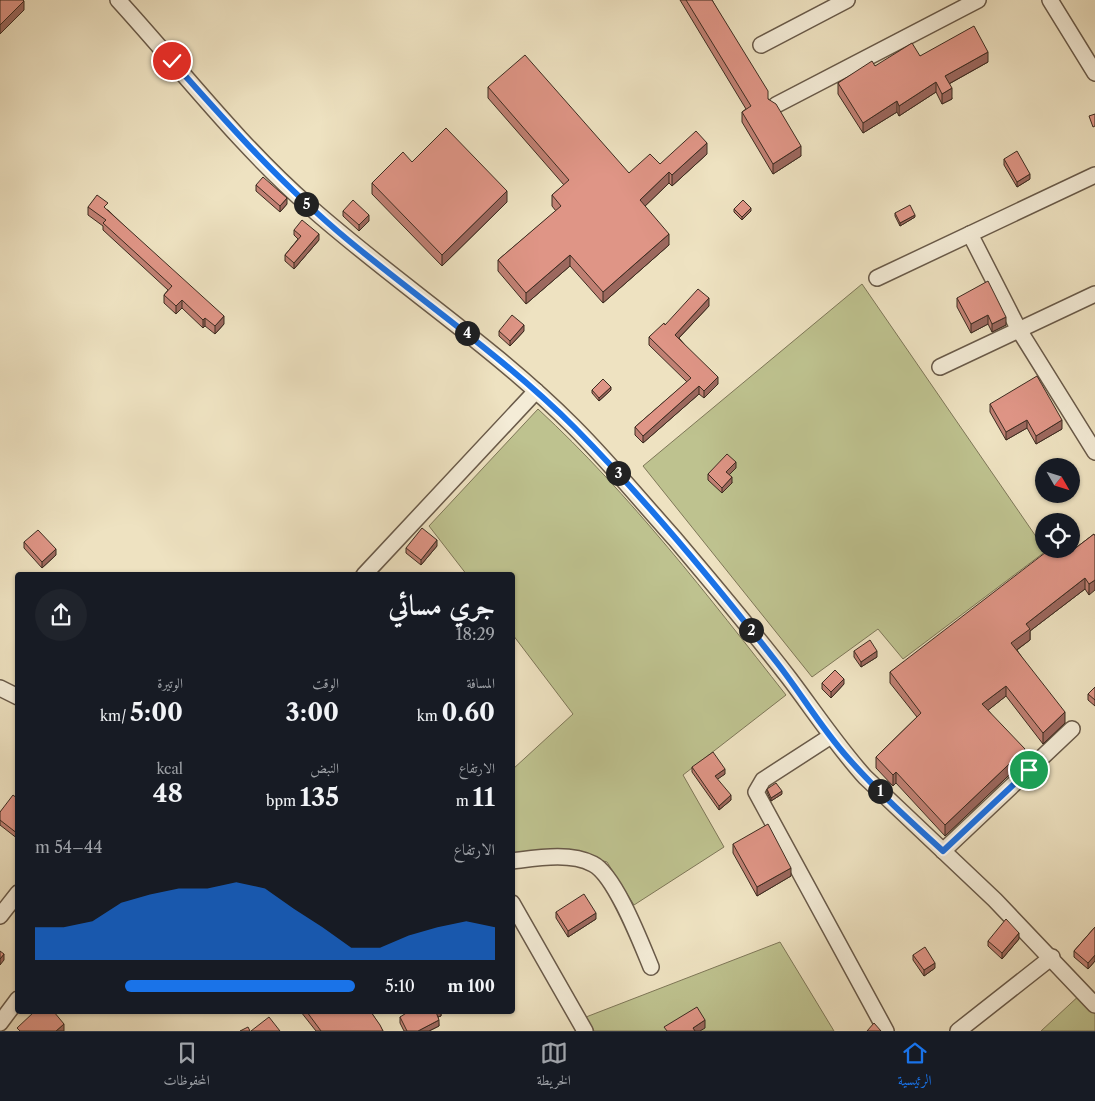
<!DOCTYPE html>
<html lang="ar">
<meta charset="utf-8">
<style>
body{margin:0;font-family:"Libre Caslon Text",Amiri,serif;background:#20242c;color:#f1f3f6;direction:rtl;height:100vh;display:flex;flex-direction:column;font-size:19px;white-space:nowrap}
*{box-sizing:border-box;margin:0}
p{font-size:16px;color:#9ea1a6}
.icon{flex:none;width:28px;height:28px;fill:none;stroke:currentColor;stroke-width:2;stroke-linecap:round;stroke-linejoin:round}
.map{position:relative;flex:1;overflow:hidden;direction:ltr}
.details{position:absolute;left:15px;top:572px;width:500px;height:442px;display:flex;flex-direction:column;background:#171b24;border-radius:5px;box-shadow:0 1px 4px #0004;direction:rtl}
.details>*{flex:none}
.needle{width:32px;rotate:129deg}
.buttons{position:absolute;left:1035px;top:458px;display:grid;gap:10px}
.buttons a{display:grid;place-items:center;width:45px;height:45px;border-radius:50%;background:#171b24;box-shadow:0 1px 4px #0004;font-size:25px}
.pin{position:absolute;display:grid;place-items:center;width:42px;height:42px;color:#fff;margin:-21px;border:2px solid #fff;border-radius:50%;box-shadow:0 1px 5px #0007}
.km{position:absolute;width:25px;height:25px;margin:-12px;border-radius:50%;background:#222;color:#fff;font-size:14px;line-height:25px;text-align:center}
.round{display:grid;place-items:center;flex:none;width:52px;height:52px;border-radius:26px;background:#20242c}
.head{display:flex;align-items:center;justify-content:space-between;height:85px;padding:0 20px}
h1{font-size:28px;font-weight:700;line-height:38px}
.metrics{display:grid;grid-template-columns:repeat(3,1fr);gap:8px;height:85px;padding:5px 20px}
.metrics div{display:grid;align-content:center}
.metrics b{font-size:25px;font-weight:700}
.metrics small{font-size:14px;font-weight:400}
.metrics p{font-size:14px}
.chart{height:140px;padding:10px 20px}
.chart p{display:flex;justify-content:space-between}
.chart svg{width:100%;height:90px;margin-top:5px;fill:#1a73e8;opacity:.7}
ul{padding:0 20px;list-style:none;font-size:16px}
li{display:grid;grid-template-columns:80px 60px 1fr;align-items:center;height:38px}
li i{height:12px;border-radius:6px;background:#1a73e8}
.menu{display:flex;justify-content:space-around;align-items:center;height:70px;border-top:1px solid #363941;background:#171b24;font-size:14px;color:#9ea1a6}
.menu a{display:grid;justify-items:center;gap:2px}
.menu .active{color:#1a73e8}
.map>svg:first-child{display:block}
.green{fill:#bec28f;stroke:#7e7758}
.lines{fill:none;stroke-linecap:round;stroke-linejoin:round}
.minor-casing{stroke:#695a49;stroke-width:18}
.minor{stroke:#f4ecd7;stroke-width:15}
.wall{fill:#c08073;stroke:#3d2c21}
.shaded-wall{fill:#9c685e;stroke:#3d2c21}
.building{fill:#df9586;stroke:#3d2c21}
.route-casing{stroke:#fff;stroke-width:10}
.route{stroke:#1a73e8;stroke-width:6}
</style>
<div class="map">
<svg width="1095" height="1031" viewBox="0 0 1095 1031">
<rect width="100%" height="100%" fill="#eee2c1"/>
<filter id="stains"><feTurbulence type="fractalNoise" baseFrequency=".004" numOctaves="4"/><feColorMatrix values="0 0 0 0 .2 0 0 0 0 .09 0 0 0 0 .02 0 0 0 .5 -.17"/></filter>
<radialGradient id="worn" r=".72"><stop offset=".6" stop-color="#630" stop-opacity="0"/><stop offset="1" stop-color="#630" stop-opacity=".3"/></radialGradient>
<g class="green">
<path d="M 862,284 L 1046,551 L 903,659 L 878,629 L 812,677 L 643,466 Z"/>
<path d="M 538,409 C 631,495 708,596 786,695 L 683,775 L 724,847 L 634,905 L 607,862 L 566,850 L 513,855 L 513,769 L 573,714 L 513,635 L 512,575 L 467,575 L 429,526 Z"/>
<path d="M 780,942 L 834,1031 L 594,1031 L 586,1017 Z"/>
<path d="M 1083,992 L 1095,1005 L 1095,1031 L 1041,1031 Z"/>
</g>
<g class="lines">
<g class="minor-casing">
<g id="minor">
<path d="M 118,0 C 181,69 239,145 310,207 C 396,283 492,345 573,426 C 609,462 641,501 675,539 C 714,585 752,630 789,678 C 814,711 837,746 865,777 L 995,900 L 1095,1005"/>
<path d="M 1050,0 L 1095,73"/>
<path d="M 761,45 L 847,0"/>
<path d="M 776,105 L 978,0"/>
<path d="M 970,234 L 1019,330 L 1095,452"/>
<path d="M 877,278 L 1095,175"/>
<path d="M 940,367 L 1095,294"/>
<path d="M 364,575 L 536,391"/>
<path d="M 0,688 L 18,697"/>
<path d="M 831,736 L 763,780 L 756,792 L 886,1031"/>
<path d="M 943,851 L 1072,729"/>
<path d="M 512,861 C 537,858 570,852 593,864 C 615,875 641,943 651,967"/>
<path d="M 512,903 L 585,1031"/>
<path d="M 0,916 L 18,893"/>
<path d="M 0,1023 L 18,999"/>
<path d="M 958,1031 L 1052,957"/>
</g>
</g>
<use href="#minor" class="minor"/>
</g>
<g class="wall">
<path d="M 680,0 L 712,0 L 768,99 L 801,156 L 773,174 L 742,122 L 742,112 L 746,109 Z"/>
<path d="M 920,56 L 988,62 L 949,84 L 952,99 L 942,104 L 936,92 L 899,116 L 897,112 L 863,133 L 838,94 L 838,83 L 875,66 Z"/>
<path d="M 488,87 L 629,173 L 660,164 L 707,154 L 672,186 L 669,183 L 645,206 L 669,245 L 603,303 L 570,266 L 526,304 L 498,271 L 498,260 L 556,211 L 552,206 L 552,195 L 564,185 L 488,98 Z"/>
<path d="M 1004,159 L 1030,179 L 1017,187 L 1004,165 Z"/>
<path d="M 412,162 L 507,202 L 442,266 L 372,194 L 372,183 Z"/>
<path d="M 256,185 L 287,204 L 280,212 L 256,191 Z"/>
<path d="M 88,207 L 108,210 L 224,324 L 215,334 L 205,326 L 203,328 L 182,308 L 176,314 L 164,303 L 164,295 L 168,290 L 103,230 L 103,226 L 88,215 Z"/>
<path d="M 734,209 L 751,211 L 742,220 L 734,212 Z"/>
<path d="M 343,211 L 369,221 L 359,231 L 343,216 Z"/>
<path d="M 895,213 L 915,217 L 900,226 L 895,216 Z"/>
<path d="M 294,230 L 319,240 L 294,269 L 285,261 L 285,255 L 298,239 L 294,235 Z"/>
<path d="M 957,298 L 1006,325 L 992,332 L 988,324 L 971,333 L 957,307 Z"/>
<path d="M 709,306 L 679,338 L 718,384 L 704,398 L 699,394 L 643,443 L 635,435 L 635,427 L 687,382 L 649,345 L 649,337 L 665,325 Z"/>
<path d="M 499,331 L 524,331 L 510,346 L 499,336 Z"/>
<path d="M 592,390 L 611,390 L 599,401 L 592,393 Z"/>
<path d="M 990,404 L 1062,429 L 1036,444 L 1027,428 L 1006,440 L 990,412 Z"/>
<path d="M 736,468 L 729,475 L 732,483 L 722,493 L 708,480 L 708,474 Z"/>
<path d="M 1094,534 L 1089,595 L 1085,589 L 1030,631 L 1030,640 L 1017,650 L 1065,723 L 1043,744 L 1006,696 L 988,710 L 1025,760 L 945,836 L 896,783 L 893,786 L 876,768 L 876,757 L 917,717 L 890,683 L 890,672 L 1073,550 Z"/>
<path d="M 24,542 L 56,555 L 42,568 L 24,548 Z"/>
<path d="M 437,546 L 421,565 L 406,553 L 406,548 Z"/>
<path d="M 854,651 L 877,657 L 861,667 L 854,657 Z"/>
<path d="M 822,683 L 844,684 L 831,698 L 822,689 Z"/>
<path d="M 1095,687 L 1095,706 L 1088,700 L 1088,694 Z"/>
<path d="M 692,767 L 725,774 L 717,779 L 731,800 L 719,810 L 692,772 Z"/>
<path d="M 767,789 L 782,794 L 771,801 L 767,792 Z"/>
<path d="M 18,799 L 18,839 L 0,825 L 0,812 Z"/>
<path d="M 733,844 L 791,876 L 757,896 L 733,853 Z"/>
<path d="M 556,912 L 596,919 L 568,937 L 556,918 Z"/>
<path d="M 1095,927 L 1095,961 L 1088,969 L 1074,957 L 1074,951 Z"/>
<path d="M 1019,939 L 1002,959 L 988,946 L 988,941 Z"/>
<path d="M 913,955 L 935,968 L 924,976 L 913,960 Z"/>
<path d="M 301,1012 L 371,1012 L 383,1031 L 316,1031 Z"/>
<path d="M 441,1012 L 441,1016 L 438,1017 L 439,1026 L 429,1031 L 404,1031 L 400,1023 L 400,1017 Z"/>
</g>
<g class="shaded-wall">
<path d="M 24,1 L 24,10 L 0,34 L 0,25 Z"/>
<path d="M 988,52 L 988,62 L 945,86 L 945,76 Z"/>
<path d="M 936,82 L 936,92 L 899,116 L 899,106 Z"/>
<path d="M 952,88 L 952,99 L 942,104 L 942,94 Z"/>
<path d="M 897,101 L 897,112 L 863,133 L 863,123 Z"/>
<path d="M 707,143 L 707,154 L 672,186 L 672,175 Z"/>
<path d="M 801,146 L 801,156 L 773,174 L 773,164 Z"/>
<path d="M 669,172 L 669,183 L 640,211 L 640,200 Z"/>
<path d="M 1030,174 L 1030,179 L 1017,187 L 1017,182 Z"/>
<path d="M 507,191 L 507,202 L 442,266 L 442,255 Z"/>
<path d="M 287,198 L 287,204 L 280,212 L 280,206 Z"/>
<path d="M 751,208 L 751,211 L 742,220 L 742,217 Z"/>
<path d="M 369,215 L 369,221 L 359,231 L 359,225 Z"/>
<path d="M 915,215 L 915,217 L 900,226 L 900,223 Z"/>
<path d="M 319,234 L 319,240 L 294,269 L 294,263 Z"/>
<path d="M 669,234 L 669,245 L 603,303 L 603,292 Z"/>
<path d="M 570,255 L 570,266 L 526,304 L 526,293 Z"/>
<path d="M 709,298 L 709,306 L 675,342 L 675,335 Z"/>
<path d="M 182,300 L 182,308 L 176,314 L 176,306 Z"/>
<path d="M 988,315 L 988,324 L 971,333 L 971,324 Z"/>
<path d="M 224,316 L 224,324 L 215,334 L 215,326 Z"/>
<path d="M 1006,317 L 1006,325 L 992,332 L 992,324 Z"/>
<path d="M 205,318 L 205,326 L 203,328 L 203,320 Z"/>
<path d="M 524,325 L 524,331 L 510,346 L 510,341 Z"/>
<path d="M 718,377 L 718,384 L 704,398 L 704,391 Z"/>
<path d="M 699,386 L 699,394 L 643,443 L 643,436 Z"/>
<path d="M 611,387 L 611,390 L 599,401 L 599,398 Z"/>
<path d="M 1027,420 L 1027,428 L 1006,440 L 1006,432 Z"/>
<path d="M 1062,420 L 1062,429 L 1036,444 L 1036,436 Z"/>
<path d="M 736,462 L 736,468 L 726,478 L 726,472 Z"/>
<path d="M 732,477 L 732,483 L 722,493 L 722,488 Z"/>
<path d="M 437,540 L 437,546 L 421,565 L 421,560 Z"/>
<path d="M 56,549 L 56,555 L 42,568 L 42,562 Z"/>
<path d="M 1085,578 L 1085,589 L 1030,631 L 1030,640 L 1011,654 L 1011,643 L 1026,624 Z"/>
<path d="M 1095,580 L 1095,590 L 1089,595 L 1089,584 Z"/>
<path d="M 877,651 L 877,657 L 861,667 L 861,662 Z"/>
<path d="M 844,679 L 844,684 L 831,698 L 831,692 Z"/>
<path d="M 1006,686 L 1006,696 L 982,715 L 982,704 Z"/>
<path d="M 1065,712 L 1065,723 L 1043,744 L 1043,733 Z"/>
<path d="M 1025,749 L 1025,760 L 945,836 L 945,825 Z"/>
<path d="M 725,769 L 725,774 L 715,781 L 715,776 Z"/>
<path d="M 896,772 L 896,783 L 893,786 L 893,775 Z"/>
<path d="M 782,791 L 782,794 L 771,801 L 771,798 Z"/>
<path d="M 731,795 L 731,800 L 719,810 L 719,806 Z"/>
<path d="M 791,868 L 791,876 L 757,896 L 757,887 Z"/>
<path d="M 596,913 L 596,919 L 568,937 L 568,931 Z"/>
<path d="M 1019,933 L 1019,939 L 1002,959 L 1002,953 Z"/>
<path d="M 4,954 L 4,960 L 0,965 L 0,959 Z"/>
<path d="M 1095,955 L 1095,961 L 1088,969 L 1088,963 Z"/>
<path d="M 935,963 L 935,968 L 924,976 L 924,970 Z"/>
<path d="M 441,1012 L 441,1016 L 435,1018 L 435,1013 Z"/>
<path d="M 439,1020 L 439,1026 L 429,1031 L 418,1031 Z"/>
<path d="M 705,1020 L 705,1028 L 700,1031 L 693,1031 L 693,1028 Z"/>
<path d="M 64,1024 L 64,1031 L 56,1031 Z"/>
</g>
<g class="building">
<path d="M 0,0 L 23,0 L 24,1 L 0,25 Z"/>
<path d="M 686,0 L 712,0 L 768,91 L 768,99 L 776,104 L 801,146 L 773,164 L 742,112 L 751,106 Z"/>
<path d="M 974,26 L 988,52 L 945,76 L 952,88 L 942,94 L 936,82 L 899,106 L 897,101 L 863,123 L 838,83 L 872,61 L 875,66 L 912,43 L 920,56 Z"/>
<path d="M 525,55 L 629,173 L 650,154 L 660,164 L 696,131 L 707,143 L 672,175 L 669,172 L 640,200 L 669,234 L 603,292 L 570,255 L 526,293 L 498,260 L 561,206 L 552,195 L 569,180 L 488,87 Z"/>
<path d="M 1095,114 L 1095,126 L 1093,127 L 1089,116 Z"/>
<path d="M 446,128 L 507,191 L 442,255 L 372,183 L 403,152 L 412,162 Z"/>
<path d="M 1017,151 L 1030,174 L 1017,182 L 1004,159 Z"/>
<path d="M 263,177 L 287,198 L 280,206 L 256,185 Z"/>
<path d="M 97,195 L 108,203 L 104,207 L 224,316 L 215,326 L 205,318 L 203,320 L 182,300 L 176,306 L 164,295 L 172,286 L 103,223 L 106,220 L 88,207 Z"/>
<path d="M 353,200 L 369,215 L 359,225 L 343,211 Z"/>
<path d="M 743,200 L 751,208 L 742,217 L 734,209 Z"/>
<path d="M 910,205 L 915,215 L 900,223 L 895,213 Z"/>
<path d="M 302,220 L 319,234 L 294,263 L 285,255 L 301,236 L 294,230 Z"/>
<path d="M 988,281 L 1006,317 L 992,324 L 988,315 L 971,324 L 957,298 Z"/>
<path d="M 698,289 L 709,298 L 675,335 L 718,377 L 704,391 L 699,386 L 643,436 L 635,427 L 691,378 L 649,337 L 664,323 L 665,325 Z"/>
<path d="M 512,315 L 524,325 L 510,341 L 499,331 Z"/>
<path d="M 1037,376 L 1062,420 L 1036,436 L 1027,420 L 1006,432 L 990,404 Z"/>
<path d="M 603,379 L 611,387 L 599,398 L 592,390 Z"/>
<path d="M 727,454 L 736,462 L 726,472 L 732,477 L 722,488 L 708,474 Z"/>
<path d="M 422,528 L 437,540 L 421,560 L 406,548 Z"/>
<path d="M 38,530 L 56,549 L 42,562 L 24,542 Z"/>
<path d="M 1094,534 L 1095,536 L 1095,580 L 1089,584 L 1085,578 L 1026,624 L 1030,629 L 1011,643 L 1065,712 L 1043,733 L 1006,686 L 982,704 L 1025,749 L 945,825 L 896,772 L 893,775 L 876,757 L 921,713 L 890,672 L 1050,549 L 1071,549 L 1071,547 L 1073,550 Z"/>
<path d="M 870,640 L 877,651 L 861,662 L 854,651 Z"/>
<path d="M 835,670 L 844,679 L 831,692 L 822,683 Z"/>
<path d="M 1095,687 L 1095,700 L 1088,694 Z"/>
<path d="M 713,752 L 725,769 L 715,776 L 731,795 L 719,806 L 692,767 Z"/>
<path d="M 776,783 L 782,791 L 771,798 L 767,789 Z"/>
<path d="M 13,795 L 18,799 L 18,834 L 0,820 L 0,812 Z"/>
<path d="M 768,824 L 791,868 L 757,887 L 733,844 Z"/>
<path d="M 584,894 L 596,913 L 568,931 L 556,912 Z"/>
<path d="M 1006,919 L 1019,933 L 1002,953 L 988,941 Z"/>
<path d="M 1095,927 L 1095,955 L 1088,963 L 1074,951 Z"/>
<path d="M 925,947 L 935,963 L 924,970 L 913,955 Z"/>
<path d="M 0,951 L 4,954 L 0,959 Z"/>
<path d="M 697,1007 L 705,1020 L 693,1028 L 695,1031 L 667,1031 L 664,1027 Z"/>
<path d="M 34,1012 L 54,1012 L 64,1024 L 56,1031 L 20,1031 L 17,1028 Z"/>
<path d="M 307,1012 L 371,1012 L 380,1025 L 383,1031 L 321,1031 Z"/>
<path d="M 408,1012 L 436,1012 L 439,1020 L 418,1031 L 407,1031 L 400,1017 Z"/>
<path d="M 269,1017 L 280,1031 L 251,1031 Z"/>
<path d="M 874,1023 L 881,1031 L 867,1031 Z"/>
<path d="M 248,1027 L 250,1031 L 240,1031 Z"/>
</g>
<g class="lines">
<g class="route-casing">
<path id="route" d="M 172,61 C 228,124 283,186 348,240 C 424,303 505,358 575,428 C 648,502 714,582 778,664 C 802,695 822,729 848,758 C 877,791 910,821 943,851 L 1029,770"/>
</g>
<use href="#route" class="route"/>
</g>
<rect width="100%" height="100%" filter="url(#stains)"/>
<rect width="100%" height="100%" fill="url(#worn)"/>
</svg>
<div class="buttons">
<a><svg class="needle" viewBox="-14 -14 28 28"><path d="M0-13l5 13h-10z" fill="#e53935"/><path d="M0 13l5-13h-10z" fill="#9ea1a6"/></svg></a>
<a><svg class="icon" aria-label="locate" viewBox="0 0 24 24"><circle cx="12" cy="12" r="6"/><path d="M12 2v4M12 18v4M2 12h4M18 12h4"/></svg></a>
</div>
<div class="pin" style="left:1029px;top:770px;background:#1e9e55"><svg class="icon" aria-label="arrive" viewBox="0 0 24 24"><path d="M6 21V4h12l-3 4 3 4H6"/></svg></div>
<div class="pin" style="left:172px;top:61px;background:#d93025"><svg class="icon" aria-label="check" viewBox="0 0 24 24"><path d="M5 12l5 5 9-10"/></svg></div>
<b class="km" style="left:880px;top:791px">1</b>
<b class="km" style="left:751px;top:630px">2</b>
<b class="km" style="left:618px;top:473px">3</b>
<b class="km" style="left:467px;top:333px">4</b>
<b class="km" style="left:306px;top:204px">5</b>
<section class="details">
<div class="head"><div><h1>جري مسائي</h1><p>18:29</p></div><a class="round"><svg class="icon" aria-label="share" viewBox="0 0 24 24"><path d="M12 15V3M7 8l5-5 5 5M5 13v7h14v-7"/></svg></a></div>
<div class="metrics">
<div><p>المسافة</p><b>0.60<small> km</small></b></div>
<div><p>الوقت</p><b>3:00</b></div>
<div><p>الوتيرة</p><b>5:00<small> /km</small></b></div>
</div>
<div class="metrics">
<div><p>الارتفاع</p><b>11<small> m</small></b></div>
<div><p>النبض</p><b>135<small> bpm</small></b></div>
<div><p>kcal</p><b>48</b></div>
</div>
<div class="chart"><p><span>الارتفاع</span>44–54 m</p>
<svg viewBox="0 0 160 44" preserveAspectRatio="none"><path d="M0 44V28L10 28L20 25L30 16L40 12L50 9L60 9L70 6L80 9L90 19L100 28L110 38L120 38L130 32L140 28L150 25L160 28V44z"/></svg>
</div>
<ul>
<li><b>100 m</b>5:10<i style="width:72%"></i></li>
</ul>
</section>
</div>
<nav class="menu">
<a class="active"><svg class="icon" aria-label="home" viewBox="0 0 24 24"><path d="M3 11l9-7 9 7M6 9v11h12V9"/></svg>الرئيسية</a>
<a><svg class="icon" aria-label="map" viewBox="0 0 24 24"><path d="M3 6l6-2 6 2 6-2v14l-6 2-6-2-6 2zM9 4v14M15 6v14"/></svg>الخريطة</a>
<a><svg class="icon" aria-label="saved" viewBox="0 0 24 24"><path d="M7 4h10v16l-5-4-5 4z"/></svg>المحفوظات</a>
</nav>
